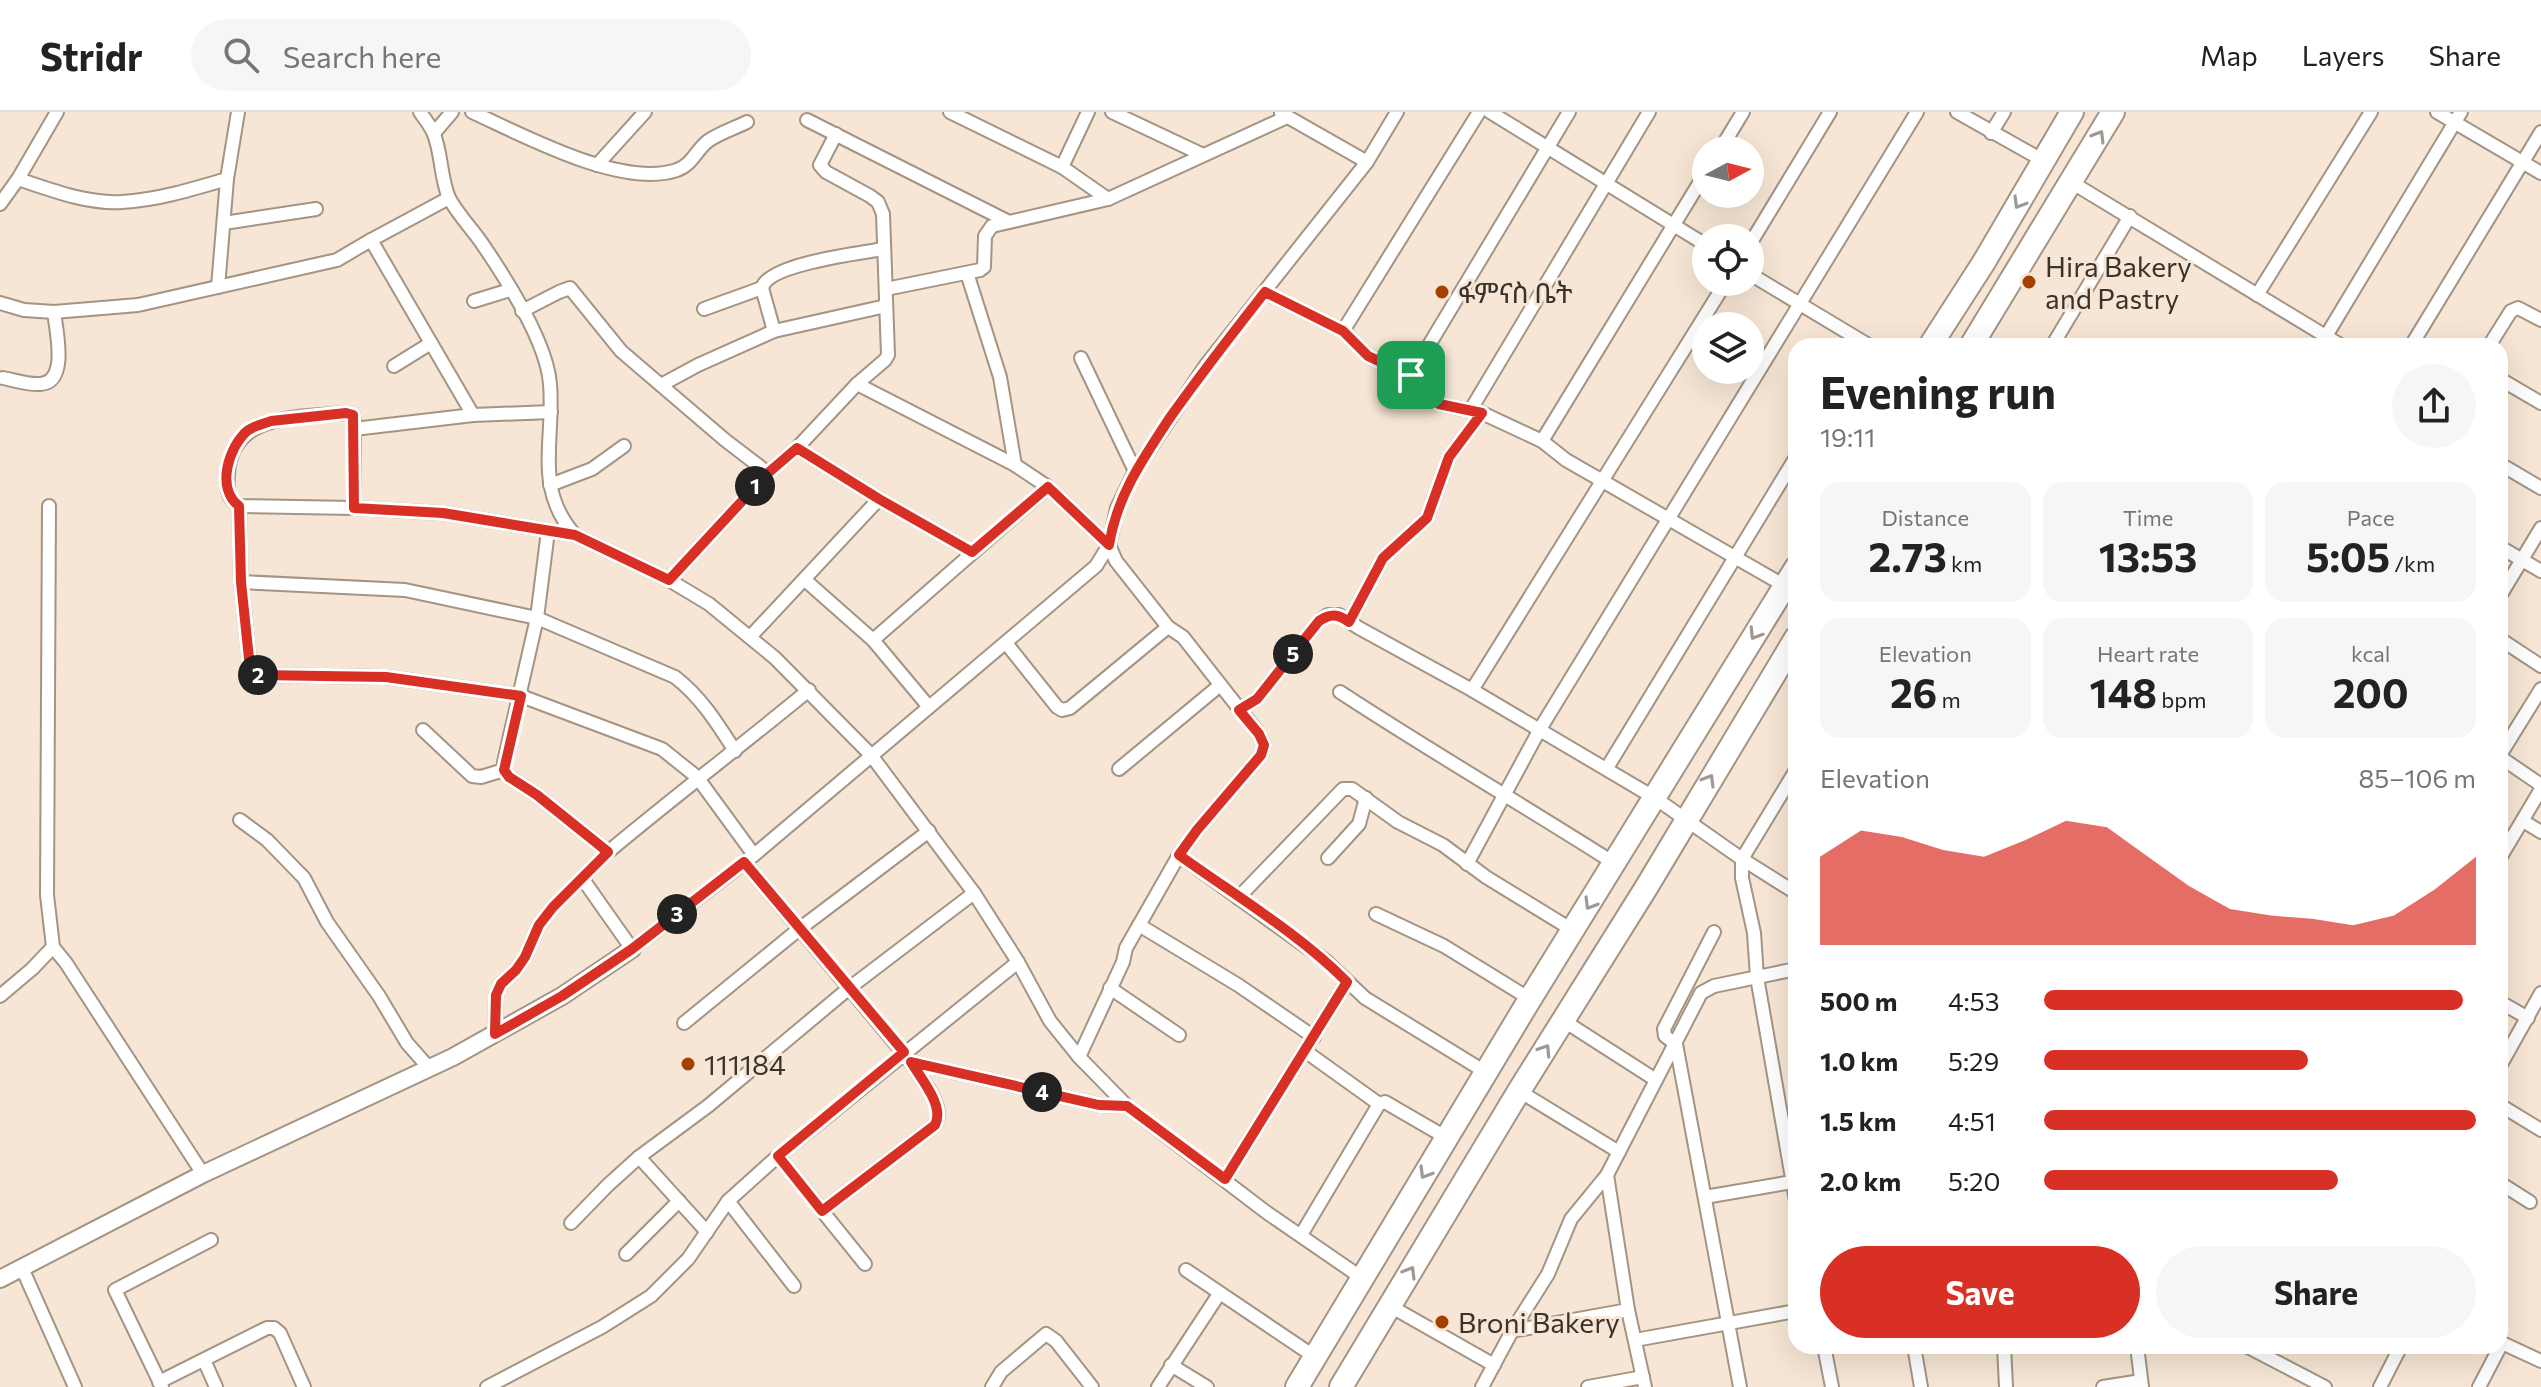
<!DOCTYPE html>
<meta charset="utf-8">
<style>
body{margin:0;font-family:Commissioner,"Noto Sans Ethiopic",sans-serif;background:#f6f6f6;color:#222;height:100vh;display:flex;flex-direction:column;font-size:30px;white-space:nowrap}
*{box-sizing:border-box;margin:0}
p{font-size:26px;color:#767676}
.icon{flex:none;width:44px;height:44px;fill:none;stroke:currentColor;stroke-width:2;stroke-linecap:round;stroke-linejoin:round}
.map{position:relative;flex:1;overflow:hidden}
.details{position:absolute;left:1788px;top:226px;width:720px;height:1016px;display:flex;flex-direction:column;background:#fff;border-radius:24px;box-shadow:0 8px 32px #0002}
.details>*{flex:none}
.needle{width:52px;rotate:83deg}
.buttons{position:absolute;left:1692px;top:24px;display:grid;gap:16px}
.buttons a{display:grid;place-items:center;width:72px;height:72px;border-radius:50%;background:#fff;box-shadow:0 8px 32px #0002;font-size:40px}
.pin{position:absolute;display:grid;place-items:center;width:68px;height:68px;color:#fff;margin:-34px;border-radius:16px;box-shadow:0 4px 12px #0006}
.km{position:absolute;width:40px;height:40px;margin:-20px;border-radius:50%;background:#222;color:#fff;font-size:22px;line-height:40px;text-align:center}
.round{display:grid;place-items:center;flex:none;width:84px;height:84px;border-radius:42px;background:#f6f6f6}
.head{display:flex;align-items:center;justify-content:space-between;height:136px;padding:0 32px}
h1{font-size:44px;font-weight:700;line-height:60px}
.figures{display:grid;grid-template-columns:repeat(3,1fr);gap:12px;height:136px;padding:8px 32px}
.figures div{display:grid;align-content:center;border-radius:20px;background:#f6f6f6;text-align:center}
.figures b{font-size:40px;font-weight:700}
.figures small{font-size:22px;font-weight:400}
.figures p{font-size:22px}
.chart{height:224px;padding:16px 32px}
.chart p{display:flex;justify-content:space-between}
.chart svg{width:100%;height:144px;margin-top:8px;fill:#d93025;opacity:.7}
.primary-button{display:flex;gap:16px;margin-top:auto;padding:16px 32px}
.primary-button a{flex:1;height:92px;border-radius:48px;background:#d93025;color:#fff;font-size:32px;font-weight:700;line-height:92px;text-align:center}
.primary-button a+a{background:#f6f6f6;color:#222}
ul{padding:0 32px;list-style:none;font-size:26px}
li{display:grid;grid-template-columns:128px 96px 1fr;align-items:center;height:60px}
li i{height:20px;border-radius:10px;background:#d93025}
header{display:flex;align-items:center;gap:48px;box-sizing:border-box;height:112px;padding:0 40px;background:#fff;border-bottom:2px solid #e0e0e0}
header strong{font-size:38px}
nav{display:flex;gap:44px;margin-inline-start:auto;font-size:28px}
.search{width:560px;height:72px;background:#f6f6f6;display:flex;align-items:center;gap:20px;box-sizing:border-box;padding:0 28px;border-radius:44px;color:#767676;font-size:30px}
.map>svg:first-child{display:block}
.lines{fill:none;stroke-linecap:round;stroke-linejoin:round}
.street-casing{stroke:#a39484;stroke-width:16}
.secondary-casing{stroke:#a39484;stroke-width:20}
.highway-casing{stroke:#a39484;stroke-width:26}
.street{stroke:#fff;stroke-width:12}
.secondary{stroke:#fff;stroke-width:16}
.highway{stroke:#fff;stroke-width:22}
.oneway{stroke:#9c9996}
.route-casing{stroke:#fff;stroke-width:16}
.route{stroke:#d93025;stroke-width:10}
.poi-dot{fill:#a34100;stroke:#f7e6d5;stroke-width:3}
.labels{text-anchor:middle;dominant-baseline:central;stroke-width:6;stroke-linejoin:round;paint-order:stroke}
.poi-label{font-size:28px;fill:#39332c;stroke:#f7e6d5;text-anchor:start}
</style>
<header>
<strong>Stridr</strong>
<div class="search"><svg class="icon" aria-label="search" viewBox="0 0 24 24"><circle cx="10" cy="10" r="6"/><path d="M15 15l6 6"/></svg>Search here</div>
<nav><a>Map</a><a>Layers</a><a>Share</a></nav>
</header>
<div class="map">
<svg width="2541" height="1275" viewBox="0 0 2541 1275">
<rect width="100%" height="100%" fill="#f7e6d5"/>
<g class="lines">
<g class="street-casing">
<g id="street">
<path d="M 420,0 C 424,6 430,13 433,20 C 442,40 440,65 449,86 C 457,101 471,116 481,130 C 505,165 547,230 550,272 C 555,328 533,376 575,423"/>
<path d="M 472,0 C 523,23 622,77 677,58 C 693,52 696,38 708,29 C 719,21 735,16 747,10"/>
<path d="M 950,0 L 1062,55 L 1108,87"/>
<path d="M 1112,0 L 1201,42"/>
<path d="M 1490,0 L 1706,133"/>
<path d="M 1957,0 L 2044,49"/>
<path d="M 2437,0 L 2541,61"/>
<path d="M 1281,1 L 1367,50"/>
<path d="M 807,8 L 1009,110"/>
<path d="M 434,21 L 452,0"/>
<path d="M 1991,21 L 2004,0"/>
<path d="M 1720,38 L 1743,0"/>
<path d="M 597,53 L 645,0"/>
<path d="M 1062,55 L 1088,0"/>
<path d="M 18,67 C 51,78 87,92 122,90 C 158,88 193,77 227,67"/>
<path d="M 2071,70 L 2342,234"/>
<path d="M 0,92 L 18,67 L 57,0"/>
<path d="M 224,111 L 316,97"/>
<path d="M 371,128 L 449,86"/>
<path d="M 1750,132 L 1830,0"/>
<path d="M 967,161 L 1000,265 L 1015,353"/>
<path d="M 1750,162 L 1870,234"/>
<path d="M 218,175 L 227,67 L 238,0"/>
<path d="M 762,176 L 774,219"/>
<path d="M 886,177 L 980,158 L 984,155 L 985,124 L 992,114 L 1108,87 L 1287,5"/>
<path d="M 1265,180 L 1343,219 L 1368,244 L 1421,269 L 1439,292 L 1482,301 L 1542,329 L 1566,348 L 1785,474"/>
<path d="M 2257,183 L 2371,0"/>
<path d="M 474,189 L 510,178"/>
<path d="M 0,191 L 24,198 L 54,200 L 138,193 L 337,148 L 371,128 L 473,303"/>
<path d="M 704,197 L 762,176 C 768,152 860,141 884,137"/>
<path d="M 522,199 L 559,180 L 570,176 L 621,239 L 725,328 L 768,361"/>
<path d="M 1343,219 L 1479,0"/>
<path d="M 2052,234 L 2130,104"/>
<path d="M 2320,234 L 2461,0"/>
<path d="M 2411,234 L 2541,20"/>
<path d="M 2489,234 L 2511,199 L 2518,196 L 2541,208"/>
<path d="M 1081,246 L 1135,359"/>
<path d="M 394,254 L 431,231"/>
<path d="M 1411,263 L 1569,0"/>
<path d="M 3,266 C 14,268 28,273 40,272 C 69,271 56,218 54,200"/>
<path d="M 2500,267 L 2541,291"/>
<path d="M 857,272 L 1015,353 L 1048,375 L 1109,433 L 1116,449 L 1168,515 L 1183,525 L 1259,622 L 1264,633 L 1261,643 L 1197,718 L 1179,743 L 1126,836 L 1123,850 L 1079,945"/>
<path d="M 661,273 L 698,253 L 774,219 L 886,194"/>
<path d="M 1470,299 L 1649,0"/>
<path d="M 354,317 L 353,303 L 346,301 C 300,306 231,300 228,362 C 227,376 226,385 239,394 L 354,396 L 443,401 L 575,423 L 669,468 L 709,492 L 775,546 L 871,643 L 974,781 L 1018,850 L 1050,909 L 1079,945 L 1127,994 L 1266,1100 L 1362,1166"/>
<path d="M 1542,329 L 1706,60"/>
<path d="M 797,336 L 879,387 L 972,440"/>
<path d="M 2500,352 L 2541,376"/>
<path d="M 550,373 L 592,357 L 624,334"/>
<path d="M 49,394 L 47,783 L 53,835 L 66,851 L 203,1062"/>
<path d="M 239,394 L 241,470 L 250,556 L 255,563 L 386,565 L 521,584 L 662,637 L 697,665 L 754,743"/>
<path d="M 354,396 L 354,317 L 473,303 L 551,300"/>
<path d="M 548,419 L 537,506 L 504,650 L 504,658 L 509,665 L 537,683 L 608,740 C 674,685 742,633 809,578"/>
<path d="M 2500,435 L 2541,459"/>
<path d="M 669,468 L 768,361 L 797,336 L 857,272 L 885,248 L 888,243 L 883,102 L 878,90 L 870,84 L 826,60 L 820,53 L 836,22"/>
<path d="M 805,468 L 873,528 L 929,595"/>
<path d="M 241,470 L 405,478 L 537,506 L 675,565 C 701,585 717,611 735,639"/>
<path d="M 2500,484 L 2541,416"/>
<path d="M 1349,510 L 1383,446 L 1427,406 L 1449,345 L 1482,301"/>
<path d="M 750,525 L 879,387"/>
<path d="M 2500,527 L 2541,554"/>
<path d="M 873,528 L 1048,375"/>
<path d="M 1006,531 L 1057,595 L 1062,598 L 1070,596 L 1168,515"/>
<path d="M 1472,578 L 1726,170"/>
<path d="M 1340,580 C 1430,639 1523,693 1614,751"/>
<path d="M 1239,598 L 1257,587 L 1319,509 L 1328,503 L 1339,503 L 1359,516 L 1472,578 L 1655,686 L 1742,747 L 1796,781"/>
<path d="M 423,618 L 472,664 L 481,665 L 504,658"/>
<path d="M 2500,643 L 2541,577"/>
<path d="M 2500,645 L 2541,673"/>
<path d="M 1607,656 L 1796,345"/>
<path d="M 1119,657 L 1219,574"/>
<path d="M 1796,658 L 1742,747 L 1742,766 L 1754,821 L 1757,865 L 1796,1089"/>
<path d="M 240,708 L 267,728 L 304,766 L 327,810 L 379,884 L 407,931 L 429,956"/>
<path d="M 2523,709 L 2541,720"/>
<path d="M 1179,743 L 1326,849 L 1365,886 L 1487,961"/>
<path d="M 1328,746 L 1359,712 L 1366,686"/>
<path d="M 2500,746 L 2541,677"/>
<path d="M 744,750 L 911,950 L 1099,993 L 1127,994"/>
<path d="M 1467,752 L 1540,617 L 1917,0"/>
<path d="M 582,766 L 632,837 L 754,743 L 1096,454 L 1109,433 L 1117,396 L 1135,359 L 1159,323 L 1206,253 L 1367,50 L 1397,0"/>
<path d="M 1238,786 L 1343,677 L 1352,677 L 1398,710 L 1443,733 L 1486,765 L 1574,819"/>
<path d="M 1376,802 L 1444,834 L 1530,887"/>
<path d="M 1139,813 L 1238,873 L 1314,925"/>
<path d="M 1714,820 L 1664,917 L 1665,924 L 1676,932 L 1740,1275"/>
<path d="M 1110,876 L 1179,923"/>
<path d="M 0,884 L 32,857 L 53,835"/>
<path d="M 2500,890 L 2528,906"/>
<path d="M 1564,909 L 1656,968"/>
<path d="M 684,911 L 798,818 L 929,719"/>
<path d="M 495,922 L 496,883 L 501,872 L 516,858 L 525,845 L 539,813 L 553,795 L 608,740"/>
<path d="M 1305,939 L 1379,992 L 1385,990 L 1447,1026"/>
<path d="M 2500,954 L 2541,881"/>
<path d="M 1519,979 L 1619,1040"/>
<path d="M 2500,993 L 2541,1018"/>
<path d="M 778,1044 L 865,1152"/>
<path d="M 639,1045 L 707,1120"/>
<path d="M 1607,1063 L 1628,1198 L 1645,1275"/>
<path d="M 1225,1067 L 1347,870"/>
<path d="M 2500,1071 L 2530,1090"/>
<path d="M 1705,1085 L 1792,1070"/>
<path d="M 728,1089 L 794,1174"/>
<path d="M 822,1099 L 935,1013 C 946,994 921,967 911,950"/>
<path d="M 571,1111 L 608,1073 L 639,1045 L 708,994 L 848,877 L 974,781"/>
<path d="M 1301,1123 L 1379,992"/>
<path d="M 626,1142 L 679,1089"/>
<path d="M 22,1156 L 75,1275"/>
<path d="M 1186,1158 L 1315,1245"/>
<path d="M 1390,1194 L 1494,1253"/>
<path d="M 1512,1219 L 1628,1198"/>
<path d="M 1635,1228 L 1796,1199"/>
<path d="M 2500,1230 L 2541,1249"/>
<path d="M 1824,1234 L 1832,1275"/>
<path d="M 1914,1234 L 1921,1275"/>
<path d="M 2004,1234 L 2006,1275"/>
<path d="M 2137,1234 L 2142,1275"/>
<path d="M 2246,1234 L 2325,1275"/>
<path d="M 204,1248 L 216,1275"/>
<path d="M 1171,1253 L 1207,1275"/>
<path d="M 159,1270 L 267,1216 L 274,1216 L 280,1221 L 304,1275"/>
<path d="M 162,1275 L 115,1178 L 211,1128"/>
<path d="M 487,1275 L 602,1215 L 651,1184 L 688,1147 L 728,1089 L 778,1044 L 1018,850"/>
<path d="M 992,1275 L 1001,1260 L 1046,1222 L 1056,1229 L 1092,1275"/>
<path d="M 1158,1275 L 1219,1182"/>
<path d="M 1482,1275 L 1512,1219 L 1548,1162 L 1571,1107 L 1607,1063 L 1701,881 L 1714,874 L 1796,857"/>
<path d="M 1588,1275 L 1643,1265"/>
<path d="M 2103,1275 L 2141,1269"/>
<path d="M 2380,1275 L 2401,1234"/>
<path d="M 2479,1275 L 2502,1231"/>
</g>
</g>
<g class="secondary-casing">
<path id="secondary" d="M 0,1167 L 203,1062 L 453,945 L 562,884 L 632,837"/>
</g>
<g class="highway-casing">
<g id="highway">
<path d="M 1930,234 L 1984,150 L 2072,0"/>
<path d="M 1971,234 L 2113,0"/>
<path d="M 1297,1275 L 1530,887 L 1796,456"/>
<path d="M 1341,1275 L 1519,979 L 1646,776 L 1796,526"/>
</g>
</g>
<use href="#street" class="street"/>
<use href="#secondary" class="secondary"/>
<use href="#highway" class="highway"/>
</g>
<defs><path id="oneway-chevron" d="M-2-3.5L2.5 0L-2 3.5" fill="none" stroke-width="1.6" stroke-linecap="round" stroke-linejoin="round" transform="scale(2)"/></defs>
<g class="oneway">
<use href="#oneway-chevron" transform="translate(2099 24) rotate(-59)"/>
<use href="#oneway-chevron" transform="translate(2019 91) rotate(121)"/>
<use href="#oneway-chevron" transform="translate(1755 522) rotate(122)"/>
<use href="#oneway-chevron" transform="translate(1709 668) rotate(-59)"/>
<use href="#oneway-chevron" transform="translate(1590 792) rotate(121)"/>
<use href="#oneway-chevron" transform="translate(1545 938) rotate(-57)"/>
<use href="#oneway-chevron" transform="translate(1425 1061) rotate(121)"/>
<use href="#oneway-chevron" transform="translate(1410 1160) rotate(-59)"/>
</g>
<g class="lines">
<g class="route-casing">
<path id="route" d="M 1265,180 L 1343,219 L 1368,244 L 1421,269 L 1439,292 L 1482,301 L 1449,345 L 1427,406 L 1383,446 L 1349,510 C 1338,502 1331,501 1319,509 L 1257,587 L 1239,598 L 1259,622 L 1264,633 L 1261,643 L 1197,718 L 1179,743 C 1236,784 1298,821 1347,870 L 1225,1067 L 1127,994 L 1099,993 L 911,950 C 921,967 945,994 935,1013 L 822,1099 L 778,1044 L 904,940 L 744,750 L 632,837 L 562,884 L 495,922 L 496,883 L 501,872 L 516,858 L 525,845 L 539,813 L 553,795 L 608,740 L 537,683 L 509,665 L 504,658 L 521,584 L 386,565 L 259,563 L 255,563 L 250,556 L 241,470 L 239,394 C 216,377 228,336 247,319 C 253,314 264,312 271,309 L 346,301 L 353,303 L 354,396 L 443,401 L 575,423 L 669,468 L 768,361 L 797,336 L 879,387 L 972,440 L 1048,375 L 1109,433 C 1117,384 1142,348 1169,307 C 1200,263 1232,222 1265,180 Z"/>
</g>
<use href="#route" class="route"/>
</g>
<g class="poi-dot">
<circle cx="2029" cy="170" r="8"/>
<circle cx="1442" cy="180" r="8"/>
<circle cx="688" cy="952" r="8"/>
<circle cx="1442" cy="1210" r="8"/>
</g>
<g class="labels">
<g class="poi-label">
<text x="2045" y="154">Hira Bakery<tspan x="2045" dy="32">and Pastry</tspan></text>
<text x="1458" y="180">ፋምናስ ቤት</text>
<text x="704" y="952">111184</text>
<text x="1458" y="1210">Broni Bakery</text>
</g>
</g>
</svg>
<div class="buttons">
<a><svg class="needle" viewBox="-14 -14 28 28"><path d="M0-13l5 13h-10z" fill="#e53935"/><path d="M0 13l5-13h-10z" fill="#767676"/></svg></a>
<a><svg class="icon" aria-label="locate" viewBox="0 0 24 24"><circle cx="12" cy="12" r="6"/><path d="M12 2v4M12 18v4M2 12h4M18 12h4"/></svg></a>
<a><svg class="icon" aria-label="layers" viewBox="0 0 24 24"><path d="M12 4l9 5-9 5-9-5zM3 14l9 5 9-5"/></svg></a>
</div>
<div class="pin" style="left:1411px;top:263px;background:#1e9e55"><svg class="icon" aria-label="arrive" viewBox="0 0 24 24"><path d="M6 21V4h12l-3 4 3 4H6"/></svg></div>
<b class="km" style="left:755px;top:374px">1</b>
<b class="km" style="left:258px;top:563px">2</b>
<b class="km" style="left:677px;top:802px">3</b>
<b class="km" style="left:1042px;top:980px">4</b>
<b class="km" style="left:1293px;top:542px">5</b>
<section class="details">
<div class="head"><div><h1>Evening run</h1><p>19:11</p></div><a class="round"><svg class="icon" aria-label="share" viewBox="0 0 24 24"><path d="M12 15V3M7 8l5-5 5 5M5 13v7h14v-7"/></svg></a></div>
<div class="figures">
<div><p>Distance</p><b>2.73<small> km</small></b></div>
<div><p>Time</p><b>13:53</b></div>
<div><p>Pace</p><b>5:05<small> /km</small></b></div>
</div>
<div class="figures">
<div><p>Elevation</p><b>26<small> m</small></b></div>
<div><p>Heart rate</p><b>148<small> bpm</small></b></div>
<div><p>kcal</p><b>200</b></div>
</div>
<div class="chart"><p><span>Elevation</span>85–106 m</p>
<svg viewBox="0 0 160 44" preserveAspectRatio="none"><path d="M0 44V17L10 9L20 11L30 15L40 17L50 12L60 6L70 8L80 17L90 26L100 33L110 35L120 36L130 38L140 35L150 27L160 17V44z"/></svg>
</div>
<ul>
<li><b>500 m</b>4:53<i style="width:97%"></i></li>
<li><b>1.0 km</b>5:29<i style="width:61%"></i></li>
<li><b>1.5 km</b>4:51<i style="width:100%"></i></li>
<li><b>2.0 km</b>5:20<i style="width:68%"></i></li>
</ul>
<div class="primary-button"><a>Save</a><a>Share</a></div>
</section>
</div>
